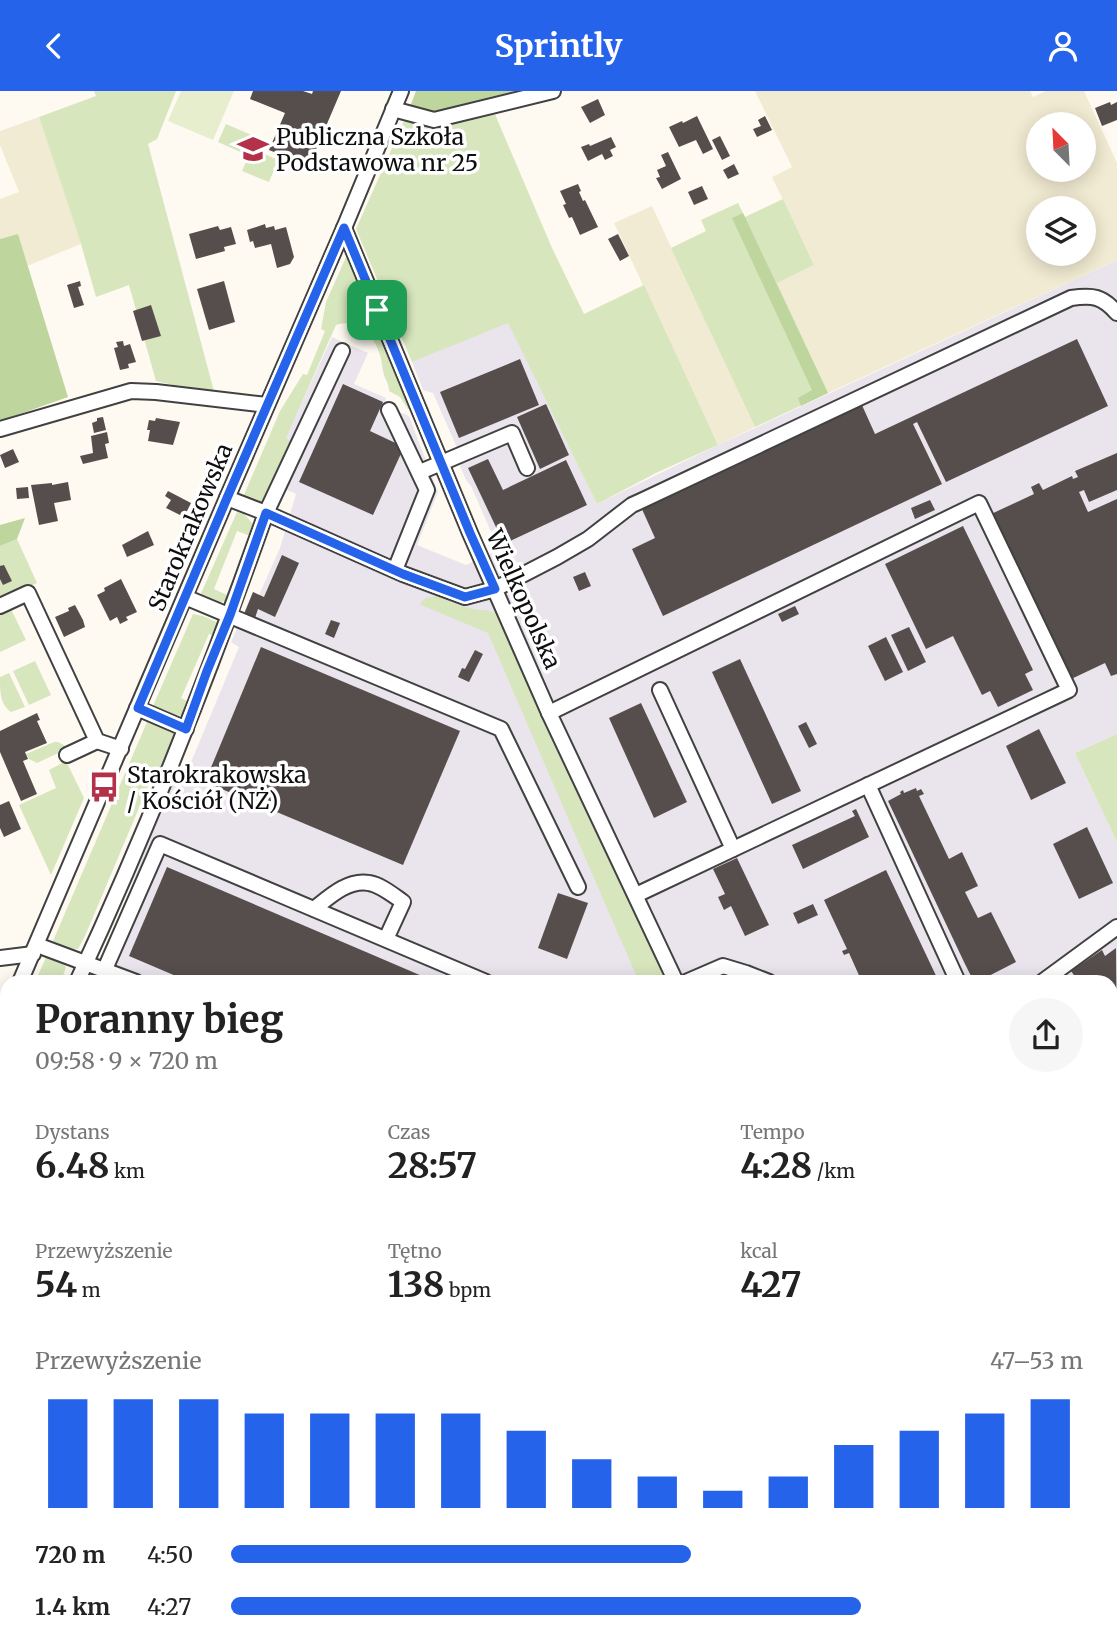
<!DOCTYPE html>
<html lang="pl">
<meta charset="utf-8">
<style>
body{margin:0;font-family:Merriweather,serif;background:#f6f6f6;color:#222;height:100vh;display:flex;flex-direction:column;font-size:26px;white-space:nowrap}
*{box-sizing:border-box;margin:0}
p{font-size:23px;color:#767676}
.icon{flex:none;width:38px;height:38px;fill:none;stroke:currentColor;stroke-width:2;stroke-linecap:round;stroke-linejoin:round}
.map{position:relative;flex:1;overflow:hidden}
.sheet{position:absolute;left:0px;top:884px;width:1118px;height:674px;display:flex;flex-direction:column;background:#fff;border-radius:21px 21px 0 0;box-shadow:0 4px 18px #0003}
.sheet>*{flex:none}
.needle{width:46px;rotate:336deg}
.buttons{position:absolute;left:1026px;top:21px;display:grid;gap:14px}
.buttons a{display:grid;place-items:center;width:70px;height:70px;border-radius:50%;background:#fff;box-shadow:0 4px 18px #0003;font-size:35px}
.pin{position:absolute;display:grid;place-items:center;width:60px;height:60px;color:#fff;margin:-30px;border-radius:14px;box-shadow:0 4px 10px #0006}
.round{display:grid;place-items:center;flex:none;width:74px;height:74px;border-radius:37px;background:#f6f6f6}
.summary{display:flex;align-items:center;justify-content:space-between;height:119px;padding:0 35px}
h1{font-size:38px;font-weight:700;line-height:52px}
.metrics{display:grid;grid-template-columns:repeat(3,1fr);gap:10px;height:119px;padding:7px 35px}
.metrics div{display:grid;align-content:center}
.metrics b{font-size:35px;font-weight:700}
.metrics small{font-size:19px;font-weight:400}
.metrics p{font-size:19px}
.chart{height:196px;padding:14px 35px}
.chart p{display:flex;justify-content:space-between}
.chart svg{width:100%;height:126px;margin-top:7px;stroke:#2563eb;stroke-width:6}
ul{padding:0 35px;list-style:none;font-size:23px}
li{display:grid;grid-template-columns:112px 84px 1fr;align-items:center;height:52px}
li i{height:18px;border-radius:9px;background:#2563eb}
header{display:flex;justify-content:space-between;align-items:center;height:91px;padding:0 35px;background:#2563eb;color:#fff;font-size:32px;font-weight:700}
.map>svg:first-child{display:block}
.industrial{fill:#eae4ec}
.farmland{fill:#f2ebd3;fill-rule:evenodd}
.green{fill:#d7e6bd}
.forest{fill:#bed59d}
.pitch{fill:#e7eece}
.building{fill:#564e4c}
.lines{fill:none;stroke-linecap:round;stroke-linejoin:round}
.minor-casing{stroke:#414141;stroke-width:18}
.minor{stroke:#fff;stroke-width:14}
.route-casing{stroke:#fff;stroke-width:14}
.route{stroke:#2563eb;stroke-width:9}
.labels{text-anchor:middle;dominant-baseline:central;stroke-width:7;stroke-linejoin:round;paint-order:stroke}
.poi-label{font-size:23px;fill:#0e0e0e;stroke:#fff;text-anchor:start}
.street-label{font-size:23px;fill:#0e0e0e;stroke:#fff}
</style>
<header><svg class="icon" aria-label="back" viewBox="0 0 24 24"><path d="M15 5l-7 7 7 7"/></svg>Sprintly<svg class="icon" aria-label="person" viewBox="0 0 24 24"><circle cx="12" cy="8" r="4"/><path d="M4 21q1-7 8-7t8 7"/></svg></header>
<div class="map">
<svg width="1117" height="1557" viewBox="0 0 1117 1557">
<rect width="100%" height="100%" fill="#fefaf1"/>
<g class="industrial">
<path d="M 1117,169 L 1117,643 L 1075,662 L 1117,751 L 1117,1557 L 509,1557 L 509,1550 L 1111,1550 L 1111,891 L 93,891 L 175,685 L 184,688 L 239,556 L 231,551 L 253,501 L 259,504 L 280,457 L 296,403 L 267,390 L 285,348 L 332,246 L 368,262 L 354,293 L 386,307 L 384,315 L 409,325 L 438,401 L 417,454 L 466,474 L 499,459 L 471,395 L 466,389 L 456,366 L 458,359 L 433,302 L 423,299 L 412,271 L 508,231 L 597,413 L 718,354 Z"/>
<path d="M 7,1083 L 7,1162 L 0,1159 L 0,1101 Z"/>
</g>
<g class="farmland">
<path d="M 755,0 L 1030,0 L 1033,6 L 1046,0 L 1084,0 L 1117,72 L 1117,169 L 828,302 L 776,192 L 814,174 L 772,86 L 792,76 ZM 1038,33 L 1083,33 L 1083,79 L 1038,79 ZM 1038,117 L 1083,117 L 1083,163 L 1038,163 Z"/>
<path d="M 39,26 L 81,153 L 27,175 L 18,143 L 0,148 L 0,108 L 19,101 L 0,54 L 0,40 Z"/>
<path d="M 652,115 L 755,336 L 718,354 L 614,132 Z"/>
</g>
<g class="green">
<path d="M 94,0 L 176,0 L 157,48 L 148,53 L 215,304 L 156,290 L 129,194 L 96,206 L 81,153 L 39,26 L 96,5 Z"/>
<path d="M 494,21 L 552,157 L 584,223 L 644,194 L 718,354 L 658,381 L 597,413 L 508,232 L 412,271 L 356,138 L 404,30 L 429,37 L 444,35 L 466,27 Z"/>
<path d="M 226,33 L 265,50 L 261,59 L 250,53 L 245,63 L 218,51 Z"/>
<path d="M 252,57 L 278,69 L 269,91 L 242,80 Z"/>
<path d="M 783,108 L 814,174 L 777,192 L 828,302 L 755,336 L 671,157 L 706,140 L 701,129 L 738,112 L 745,126 Z"/>
<path d="M 346,166 L 350,168 L 413,319 L 408,318 L 400,306 L 389,300 C 389,293 386,290 384,284 C 382,277 382,269 379,261 C 372,242 357,228 336,234 L 286,347 L 294,353 L 265,412 L 261,414 L 243,406 L 280,320 L 303,283 L 307,284 L 325,240 L 321,238 L 326,211 Z"/>
<path d="M 237,421 L 244,423 L 253,433 L 253,446 L 237,440 L 214,498 L 227,504 L 227,509 L 219,512 L 207,507 L 202,510 L 199,507 Z"/>
<path d="M 17,448 L 37,492 L 0,509 L 0,455 Z"/>
<path d="M 436,505 C 447,509 458,514 469,517 C 485,522 485,514 501,527 L 666,891 L 639,891 L 488,542 L 419,513 L 426,507 Z"/>
<path d="M 10,516 L 26,549 L 0,561 L 0,521 Z"/>
<path d="M 193,523 L 203,525 L 219,532 L 215,545 L 209,543 L 181,607 L 190,611 L 186,623 L 178,625 L 153,615 Z"/>
<path d="M 35,570 L 51,604 L 29,614 L 13,580 Z"/>
<path d="M 9,582 L 25,616 L 11,621 C 0,614 0,600 0,586 Z"/>
<path d="M 154,630 L 172,638 L 176,645 L 164,677 L 155,679 L 85,845 L 78,858 L 70,858 L 53,850 L 147,631 Z"/>
<path d="M 1117,643 L 1117,751 L 1075,662 Z"/>
<path d="M 54,651 L 58,651 L 69,657 L 37,672 L 29,668 L 26,663 Z"/>
<path d="M 66,670 L 84,707 L 51,784 L 19,714 L 56,697 L 49,679 Z"/>
<path d="M 47,864 L 61,870 L 66,876 L 61,891 L 35,891 Z"/>
<path d="M 0,1019 L 7,1022 L 7,1063 L 2,1073 L 0,1072 Z"/>
</g>
<g class="forest">
<path d="M 416,0 L 532,0 L 436,23 L 410,16 Z"/>
<path d="M 743,122 L 828,302 L 801,315 L 798,307 L 812,299 L 732,127 Z"/>
<path d="M 18,143 L 68,306 L 0,330 L 0,148 Z"/>
<path d="M 25,427 L 17,448 L 0,455 L 0,434 Z"/>
<path d="M 0,1159 L 7,1162 L 7,1311 L 0,1309 Z"/>
<path d="M 0,1336 L 7,1338 L 7,1469 L 0,1466 Z"/>
<path d="M 104,1551 L 182,1551 L 196,1557 L 116,1557 Z"/>
<path d="M 380,1551 L 386,1557 L 200,1557 L 186,1551 Z"/>
<path d="M 427,1551 L 515,1551 L 517,1557 L 432,1557 Z"/>
</g>
<path class="pitch" d="M 181,0 L 234,0 L 213,49 L 168,30 Z"/>
<g class="building">
<path d="M 253,0 L 303,0 L 312,3 L 313,0 L 341,0 L 309,75 L 269,59 L 285,22 L 250,8 Z"/>
<path d="M 598,8 L 605,24 L 590,32 L 581,16 Z"/>
<path d="M 1110,11 L 1111,14 L 1117,11 L 1117,29 L 1102,35 L 1095,17 Z"/>
<path d="M 697,25 L 713,58 L 703,63 L 696,49 L 679,56 L 669,36 L 682,30 L 683,32 Z"/>
<path d="M 765,25 L 772,39 L 757,46 L 753,38 L 761,35 L 758,29 Z"/>
<path d="M 720,45 L 730,65 L 722,69 L 712,49 Z"/>
<path d="M 611,46 L 616,56 L 610,59 L 613,65 L 605,69 L 602,63 L 588,70 L 581,56 L 589,53 L 590,55 Z"/>
<path d="M 668,61 L 681,88 L 662,98 L 656,87 L 660,86 L 657,79 L 666,75 L 661,64 Z"/>
<path d="M 734,73 L 739,83 L 728,88 L 723,79 Z"/>
<path d="M 578,93 L 581,100 L 579,101 L 583,110 L 585,109 L 598,136 L 580,144 L 572,126 L 569,127 L 563,114 L 566,113 L 560,100 Z"/>
<path d="M 702,95 L 708,108 L 694,114 L 688,101 Z"/>
<path d="M 265,133 L 266,137 L 274,135 L 275,139 L 286,136 L 294,166 L 290,173 L 277,177 L 271,153 L 255,157 L 253,150 L 250,151 L 247,139 Z"/>
<path d="M 218,135 L 220,139 L 231,136 L 236,153 L 224,156 L 225,160 L 196,168 L 189,143 Z"/>
<path d="M 618,143 L 629,165 L 620,170 L 608,148 Z"/>
<path d="M 80,190 L 81,195 L 78,196 L 84,214 L 74,217 L 67,194 Z"/>
<path d="M 224,190 L 235,231 L 209,239 L 197,198 Z"/>
<path d="M 151,214 L 161,245 L 142,250 L 133,220 Z"/>
<path d="M 1077,248 L 1108,315 L 946,391 L 917,331 L 913,333 L 942,393 L 663,525 L 632,458 L 655,447 L 641,416 L 861,312 L 875,343 Z"/>
<path d="M 123,250 L 124,255 L 130,253 L 136,271 L 128,273 L 129,277 L 120,279 L 114,257 L 118,256 L 116,251 Z"/>
<path d="M 520,268 L 539,314 L 459,347 L 440,301 Z"/>
<path d="M 343,293 L 383,311 L 370,340 L 404,356 L 373,424 L 299,391 Z"/>
<path d="M 546,313 L 569,364 L 540,378 L 517,326 Z"/>
<path d="M 103,326 L 106,339 L 94,342 L 92,332 L 97,330 L 97,327 Z"/>
<path d="M 156,327 L 180,331 L 173,354 L 148,350 L 150,339 L 147,339 L 149,329 L 155,330 Z"/>
<path d="M 107,341 L 109,352 L 105,353 L 108,367 L 83,373 L 80,365 L 93,362 L 91,345 Z"/>
<path d="M 13,358 L 19,371 L 5,377 L 0,364 Z"/>
<path d="M 1117,362 L 1117,399 L 1089,411 L 1084,399 L 1079,401 L 1088,421 L 1117,408 L 1117,583 L 1111,585 L 1105,572 L 1067,590 L 989,424 L 1034,403 L 1031,396 L 1039,392 L 1043,399 L 1072,385 L 1073,388 L 1078,386 L 1075,380 Z"/>
<path d="M 488,368 L 503,399 L 566,369 L 587,414 L 504,453 L 468,377 Z"/>
<path d="M 68,391 L 71,409 L 54,412 L 58,430 L 39,434 L 31,394 L 52,392 L 52,394 Z"/>
<path d="M 28,396 L 29,407 L 17,408 L 16,397 Z"/>
<path d="M 168,400 L 191,412 L 184,426 L 166,417 L 171,409 L 165,405 Z"/>
<path d="M 930,409 L 935,419 L 915,428 L 911,417 Z"/>
<path d="M 963,435 L 1033,579 L 1025,583 L 1033,599 L 998,616 L 990,600 L 982,604 L 953,545 L 926,558 L 885,473 Z"/>
<path d="M 148,440 L 154,454 L 127,466 L 122,454 Z"/>
<path d="M 282,464 L 299,472 L 275,526 L 258,518 L 255,527 L 244,523 L 253,501 L 264,506 Z"/>
<path d="M 4,474 L 12,490 L 3,494 L 0,488 L 0,475 Z"/>
<path d="M 585,481 L 591,495 L 579,500 L 573,486 Z"/>
<path d="M 121,488 L 137,521 L 126,526 L 128,529 L 120,533 L 117,526 L 110,530 L 97,504 L 105,500 L 104,497 Z"/>
<path d="M 75,514 L 83,529 L 85,536 L 64,546 L 55,526 L 69,520 L 68,517 Z"/>
<path d="M 795,515 L 799,523 L 782,531 L 778,523 Z"/>
<path d="M 331,529 L 340,532 L 334,547 L 325,543 Z"/>
<path d="M 909,536 L 926,571 L 908,580 L 891,544 Z"/>
<path d="M 886,546 L 903,581 L 885,590 L 868,555 Z"/>
<path d="M 261,556 L 460,640 L 403,774 L 205,691 Z"/>
<path d="M 475,559 L 483,563 L 469,591 L 458,586 L 462,577 L 465,578 Z"/>
<path d="M 740,568 L 801,700 L 772,713 L 712,581 Z"/>
<path d="M 641,612 L 687,711 L 654,727 L 609,627 Z"/>
<path d="M 37,622 L 40,629 L 37,630 L 47,652 L 25,661 L 28,668 L 23,670 L 37,703 L 21,710 L 0,661 L 0,640 Z"/>
<path d="M 806,631 L 817,653 L 809,657 L 798,635 Z"/>
<path d="M 1039,638 L 1066,692 L 1031,709 L 1006,655 Z"/>
<path d="M 916,697 L 917,700 L 921,698 L 924,703 L 919,705 L 949,768 L 962,761 L 978,795 L 965,801 L 978,827 L 991,821 L 1016,871 L 977,891 L 974,891 L 964,871 L 888,710 L 901,703 L 900,701 L 903,699 L 904,702 Z"/>
<path d="M 9,710 L 21,738 L 4,746 L 0,737 L 0,714 Z"/>
<path d="M 856,718 L 869,746 L 803,778 L 792,754 L 855,725 L 852,720 Z"/>
<path d="M 1087,736 L 1113,792 L 1079,808 L 1053,753 Z"/>
<path d="M 737,767 L 769,834 L 745,845 L 731,815 L 724,819 L 718,806 L 725,803 L 713,778 Z"/>
<path d="M 167,776 L 366,861 L 436,891 L 190,891 L 129,865 Z"/>
<path d="M 886,779 L 939,891 L 862,891 L 849,862 L 844,864 L 842,860 L 847,858 L 824,809 Z"/>
<path d="M 558,802 L 588,812 L 567,868 L 538,857 Z"/>
<path d="M 813,813 L 818,824 L 798,833 L 793,822 Z"/>
<path d="M 1116,857 L 1117,986 L 1111,990 L 1111,942 L 1113,941 L 1111,938 L 1111,891 L 1079,891 L 1071,880 L 1102,859 L 1105,865 Z"/>
<path d="M 1117,1364 L 1117,1385 L 1111,1377 L 1111,1368 Z"/>
<path d="M 1111,1452 L 1117,1460 L 1117,1557 L 1050,1557 L 1045,1550 L 1111,1550 Z"/>
<path d="M 7,1508 L 7,1550 L 12,1550 L 9,1557 L 0,1557 L 0,1521 Z"/>
<path d="M 45,1550 L 104,1550 L 116,1557 L 58,1557 Z"/>
<path d="M 822,1550 L 974,1550 L 965,1557 L 813,1557 Z"/>
</g>
<g class="lines">
<g class="minor-casing">
<g id="minor">
<path d="M 393,18 L 434,29 L 553,0"/>
<path d="M 344,137 L 470,442 L 549,622 L 676,891"/>
<path d="M 342,260 L 266,422 L 403,483 L 465,506 L 495,498 L 557,466 L 588,448 L 632,414 L 643,409 L 1071,207 C 1093,204 1102,205 1117,222"/>
<path d="M 389,319 L 427,399 L 395,479"/>
<path d="M 0,338 L 131,300 L 156,301 L 267,314"/>
<path d="M 420,381 L 512,342 L 527,377"/>
<path d="M 185,506 L 501,638 L 578,796"/>
<path d="M 0,515 L 28,502 L 97,650 L 121,658"/>
<path d="M 660,599 L 733,758"/>
<path d="M 137,617 L 186,638"/>
<path d="M 549,622 L 979,412 L 1069,599 L 636,804"/>
<path d="M 67,664 L 97,650"/>
<path d="M 868,694 L 958,891"/>
<path d="M 314,818 C 329,806 348,788 369,792 C 381,794 393,804 403,811 L 386,848"/>
<path d="M 37,854 L 136,891"/>
<path d="M 0,867 L 33,863"/>
<path d="M 105,878 L 160,753 L 486,891"/>
<path d="M 20,891 L 227,407 L 344,137 L 401,0"/>
<path d="M 77,891 C 148,738 210,581 266,422 L 227,407"/>
<path d="M 686,891 L 723,875 L 746,882 L 769,891"/>
<path d="M 1042,891 L 1117,836"/>
<path d="M 0,937 L 7,921"/>
<path d="M 0,1010 L 7,1013"/>
<path d="M 0,1078 L 7,1081"/>
<path d="M 1111,1111 L 1117,1107"/>
<path d="M 0,1319 L 7,1321"/>
<path d="M 1111,1410 L 1117,1419"/>
<path d="M 400,1550 L 405,1557"/>
<path d="M 751,1550 L 756,1557"/>
</g>
</g>
<use href="#minor" class="minor"/>
</g>
<g class="lines">
<g class="route-casing">
<path id="route" d="M 344,137 L 470,442 L 495,498 L 465,506 L 403,483 L 266,422 L 230,524 L 207,580 L 186,638 L 138,617 L 227,407 Z"/>
</g>
<use href="#route" class="route"/>
</g>
<defs>
<g id="school-bare" transform="scale(2.415)"><path d="M0-5L7-2L0 1L-7-2ZM-4 1L0 2.5L4 1V4Q0 6-4 4Z" fill="#b33249" stroke="#fff" stroke-width="2.5" paint-order="stroke"/></g>
<g id="bus-bare" transform="scale(2.415)"><path d="M-5-6H5V4H4V6H2V4H-2V6H-4V4H-5ZM-3.5-4V0h7V-4ZM-3.5 1.2v1.5H-2V1.2ZM2 1.2v1.5H3.5V1.2Z" fill="#b33249" stroke="#fff" stroke-width="2.5" paint-order="stroke"/></g>
</defs>
<g fill-rule="evenodd">
<use href="#school-bare" x="253" y="58"/>
<use href="#bus-bare" x="104" y="696"/>
</g>
<g class="labels">
<g class="poi-label">
<text x="276" y="45">Publiczna Szkoła<tspan x="276" dy="26">Podstawowa nr 25</tspan></text>
<text x="127" y="683">Starokrakowska<tspan x="127" dy="26">/ Kościół (NŻ)</tspan></text>
</g>
<g class="street-label">
<text transform="translate(190 436) rotate(-67)">Starokrakowska</text>
<text transform="translate(524 508) rotate(66)">Wielkopolska</text>
</g>
</g>
</svg>
<div class="buttons">
<a><svg class="needle" viewBox="-14 -14 28 28"><path d="M0-13l5 13h-10z" fill="#e53935"/><path d="M0 13l5-13h-10z" fill="#767676"/></svg></a>
<a><svg class="icon" aria-label="layers" viewBox="0 0 24 24"><path d="M12 4l9 5-9 5-9-5zM3 14l9 5 9-5"/></svg></a>
</div>
<div class="pin" style="left:377px;top:219px;background:#1e9e55"><svg class="icon" aria-label="arrive" viewBox="0 0 24 24"><path d="M6 21V4h12l-3 4 3 4H6"/></svg></div>
<section class="sheet">
<div class="summary"><div><h1>Poranny bieg</h1><p>09:58 · 9 × 720 m</p></div><a class="round"><svg class="icon" aria-label="share" viewBox="0 0 24 24"><path d="M12 15V3M7 8l5-5 5 5M5 13v7h14v-7"/></svg></a></div>
<div class="metrics">
<div><p>Dystans</p><b>6.48<small> km</small></b></div>
<div><p>Czas</p><b>28:57</b></div>
<div><p>Tempo</p><b>4:28<small> /km</small></b></div>
</div>
<div class="metrics">
<div><p>Przewyższenie</p><b>54<small> m</small></b></div>
<div><p>Tętno</p><b>138<small> bpm</small></b></div>
<div><p>kcal</p><b>427</b></div>
</div>
<div class="chart"><p><span>Przewyższenie</span>47–53 m</p>
<svg viewBox="0 0 160 44" preserveAspectRatio="none"><path d="M5 44V6M15 44V6M25 44V6M35 44V11M45 44V11M55 44V11M65 44V11M75 44V17M85 44V27M95 44V33M105 44V38M115 44V33M125 44V22M135 44V17M145 44V11M155 44V6"/></svg>
</div>
<ul>
<li><b>720 m</b>4:50<i style="width:54%"></i></li>
<li><b>1.4 km</b>4:27<i style="width:74%"></i></li>
</ul>
</section>
</div>
